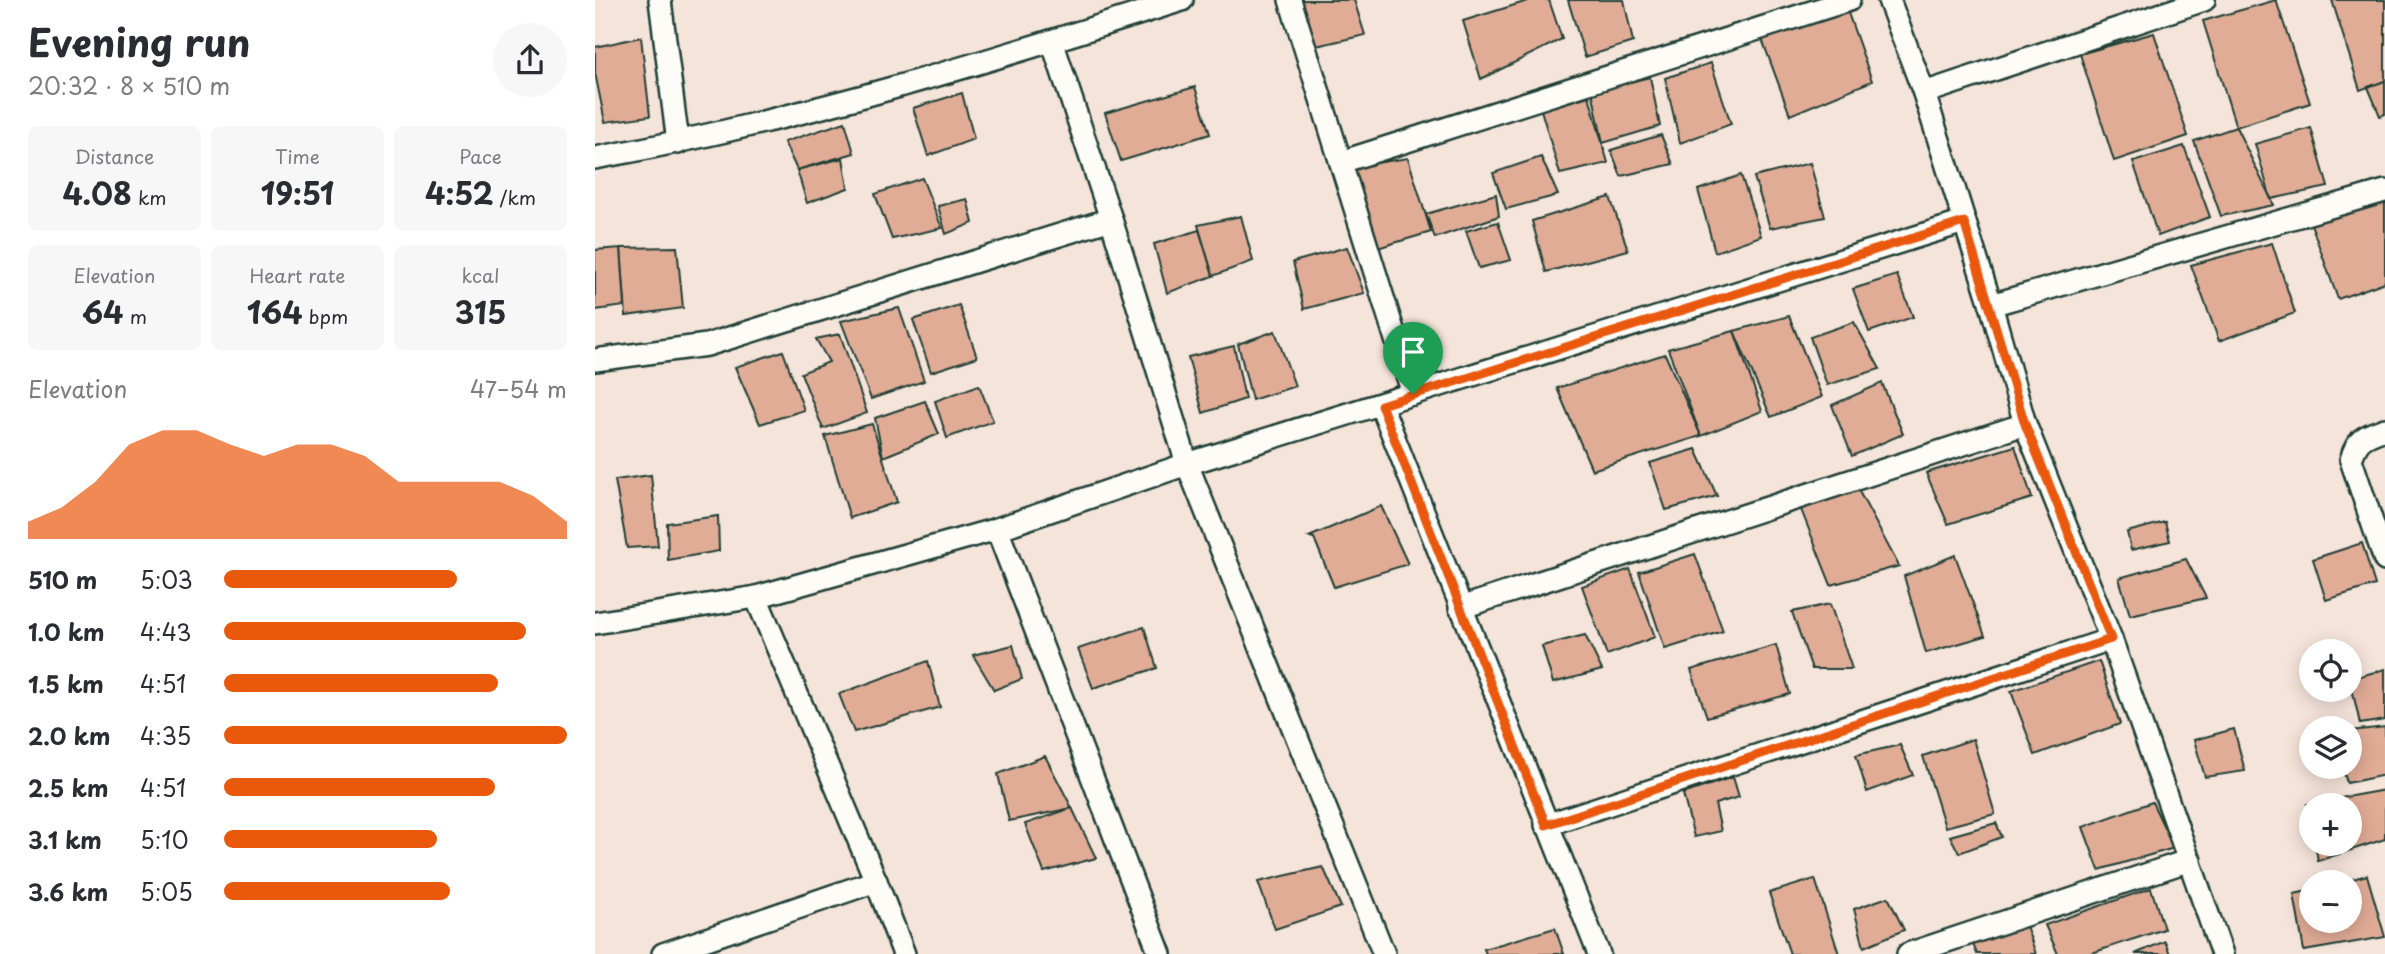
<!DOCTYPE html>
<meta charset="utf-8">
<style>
body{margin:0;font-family:"Playpen Sans",sans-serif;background:#f7f7f7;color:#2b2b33;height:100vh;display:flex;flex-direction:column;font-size:26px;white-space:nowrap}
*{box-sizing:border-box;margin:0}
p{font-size:23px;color:#7c7c81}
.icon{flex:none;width:38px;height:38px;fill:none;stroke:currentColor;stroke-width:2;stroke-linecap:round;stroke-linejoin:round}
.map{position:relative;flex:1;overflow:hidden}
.drawer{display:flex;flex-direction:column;background:#fff;width:595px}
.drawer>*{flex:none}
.fabs{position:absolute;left:1704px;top:639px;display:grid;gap:14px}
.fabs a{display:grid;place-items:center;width:63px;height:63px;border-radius:50%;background:#fff;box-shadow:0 4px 18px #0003;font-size:35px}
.pin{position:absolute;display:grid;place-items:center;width:60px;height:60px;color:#fff;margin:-72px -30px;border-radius:50% 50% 50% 0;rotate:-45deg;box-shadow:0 0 7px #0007}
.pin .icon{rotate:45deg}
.round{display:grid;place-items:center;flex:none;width:74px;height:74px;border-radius:37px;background:#f7f7f7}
.overview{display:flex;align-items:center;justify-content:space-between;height:119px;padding:0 28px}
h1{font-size:38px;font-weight:700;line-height:52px}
.stats{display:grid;grid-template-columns:repeat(3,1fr);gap:10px;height:119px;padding:7px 28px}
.stats div{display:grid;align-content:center;border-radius:10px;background:#f7f7f7;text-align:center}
.stats b{font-size:30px;font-weight:700}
.stats small{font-size:19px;font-weight:400}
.stats p{font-size:19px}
.chart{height:196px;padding:14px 28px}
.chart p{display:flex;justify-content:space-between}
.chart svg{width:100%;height:126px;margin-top:7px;fill:#ea580c;opacity:.7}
ul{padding:0 28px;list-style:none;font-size:23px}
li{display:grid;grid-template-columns:112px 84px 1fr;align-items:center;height:52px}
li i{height:18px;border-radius:9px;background:#ea580c}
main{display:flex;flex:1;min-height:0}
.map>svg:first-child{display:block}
.building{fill:#e1ac96;stroke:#1f3d34;stroke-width:2}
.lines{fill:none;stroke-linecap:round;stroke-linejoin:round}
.minor-casing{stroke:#1f3d34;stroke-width:26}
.minor{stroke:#fdfcf7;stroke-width:21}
.route-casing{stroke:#fff;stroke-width:14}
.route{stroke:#ea580c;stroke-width:9}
</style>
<main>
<section class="drawer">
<div class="overview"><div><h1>Evening run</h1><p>20:32 · 8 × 510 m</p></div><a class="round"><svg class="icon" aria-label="share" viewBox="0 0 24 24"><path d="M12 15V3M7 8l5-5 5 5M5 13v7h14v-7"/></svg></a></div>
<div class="stats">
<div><p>Distance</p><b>4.08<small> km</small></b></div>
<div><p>Time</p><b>19:51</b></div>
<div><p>Pace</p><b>4:52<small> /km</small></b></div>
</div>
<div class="stats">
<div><p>Elevation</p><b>64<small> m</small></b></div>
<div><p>Heart rate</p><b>164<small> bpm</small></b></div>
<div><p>kcal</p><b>315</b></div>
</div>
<div class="chart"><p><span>Elevation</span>47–54 m</p>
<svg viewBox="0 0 160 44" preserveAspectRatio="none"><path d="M0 44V38L10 33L20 24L30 11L40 6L50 6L60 11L70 15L80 11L90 11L100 15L110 24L120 24L130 24L140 24L150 29L160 38V44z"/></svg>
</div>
<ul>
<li><b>510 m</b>5:03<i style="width:68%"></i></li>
<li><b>1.0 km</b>4:43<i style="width:88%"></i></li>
<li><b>1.5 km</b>4:51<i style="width:80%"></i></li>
<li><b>2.0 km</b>4:35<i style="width:100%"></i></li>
<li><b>2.5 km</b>4:51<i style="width:79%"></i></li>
<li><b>3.1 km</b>5:10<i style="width:62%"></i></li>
<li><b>3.6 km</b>5:05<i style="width:66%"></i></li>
</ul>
</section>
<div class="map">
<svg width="1790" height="954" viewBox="0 0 1790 954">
<rect width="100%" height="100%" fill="#f5e4da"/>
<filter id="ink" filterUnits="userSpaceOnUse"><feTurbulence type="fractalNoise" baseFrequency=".0143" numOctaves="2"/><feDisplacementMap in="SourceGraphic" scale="14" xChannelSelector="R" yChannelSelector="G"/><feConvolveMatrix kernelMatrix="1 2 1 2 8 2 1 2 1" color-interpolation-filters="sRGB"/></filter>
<g filter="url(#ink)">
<g class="building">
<path d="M 706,0 L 759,0 L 770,35 L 721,46 Z"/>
<path d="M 936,0 L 954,0 L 967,39 L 886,79 L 868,21 Z"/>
<path d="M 973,0 L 1029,0 L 1038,42 L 990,57 Z"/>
<path d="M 1681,0 L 1715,103 L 1641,127 L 1608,21 Z"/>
<path d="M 1737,0 L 1790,0 L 1790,81 L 1765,90 Z"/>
<path d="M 1252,10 L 1277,81 L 1195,115 L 1167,39 Z"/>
<path d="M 1559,33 L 1593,136 L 1519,161 L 1485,54 Z"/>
<path d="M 46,37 L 55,116 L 10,122 L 0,73 L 0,47 Z"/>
<path d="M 1116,63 L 1136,124 L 1085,143 L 1070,78 Z"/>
<path d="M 1055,77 L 1065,126 L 1008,143 L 997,91 Z"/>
<path d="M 1790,81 L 1790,114 L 1785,116 L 1773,87 Z"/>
<path d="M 600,87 L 615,134 L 526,161 L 510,113 Z"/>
<path d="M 367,93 L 379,139 L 333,156 L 318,108 Z"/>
<path d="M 994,96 L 1013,163 L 965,174 L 946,110 Z"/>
<path d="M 250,122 L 259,153 L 202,170 L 189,142 Z"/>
<path d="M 1641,127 L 1679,205 L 1626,216 L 1599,141 Z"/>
<path d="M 1716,128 L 1733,187 L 1676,199 L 1660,144 Z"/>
<path d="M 1066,135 L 1078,164 L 1026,176 L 1016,150 Z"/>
<path d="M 1589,146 L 1615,217 L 1563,236 L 1538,162 Z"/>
<path d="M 946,157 L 963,195 L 911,209 L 898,173 Z"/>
<path d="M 248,158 L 253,188 L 212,203 L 202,170 Z"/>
<path d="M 813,158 L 836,232 L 779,249 L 755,167 Z"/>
<path d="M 1215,163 L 1230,217 L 1175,228 L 1159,177 Z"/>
<path d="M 1146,175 L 1166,236 L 1120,252 L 1103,190 Z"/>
<path d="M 327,178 L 347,228 L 297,239 L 280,194 Z"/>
<path d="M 901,194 L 904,216 L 840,238 L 831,214 Z"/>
<path d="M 1015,197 L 1033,250 L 951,272 L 937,221 Z"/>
<path d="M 372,199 L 378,223 L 351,234 L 343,206 Z"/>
<path d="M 1790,203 L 1790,282 L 1743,299 L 1716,224 Z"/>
<path d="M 646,216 L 658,261 L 618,276 L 603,225 Z"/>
<path d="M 903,222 L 916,260 L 884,268 L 871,231 Z"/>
<path d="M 604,230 L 618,276 L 572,293 L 559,244 Z"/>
<path d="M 1677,243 L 1700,313 L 1624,341 L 1596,265 Z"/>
<path d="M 82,247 L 88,308 L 31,316 L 26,248 Z"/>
<path d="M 752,247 L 769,293 L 709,309 L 698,262 Z"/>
<path d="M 26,248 L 30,306 L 0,310 L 0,250 Z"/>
<path d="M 1302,275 L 1318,317 L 1274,332 L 1258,289 Z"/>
<path d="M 364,305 L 382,357 L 336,372 L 318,320 Z"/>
<path d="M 304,308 L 329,381 L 276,399 L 246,321 Z"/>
<path d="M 1194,316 L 1227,397 L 1176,417 L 1139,331 Z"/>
<path d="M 1259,322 L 1285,369 L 1232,385 L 1215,337 Z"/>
<path d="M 680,331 L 700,386 L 657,400 L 643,344 Z"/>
<path d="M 1139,331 L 1167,411 L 1106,436 L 1073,349 Z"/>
<path d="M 245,334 L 272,413 L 228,429 L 206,373 L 234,362 L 221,339 Z"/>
<path d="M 639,346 L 650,399 L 608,413 L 593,357 Z"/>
<path d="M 188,351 L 209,410 L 165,424 L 140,367 Z"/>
<path d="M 1070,354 L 1106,436 L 997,470 L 962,388 Z"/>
<path d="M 1287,383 L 1308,434 L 1257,456 L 1237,405 Z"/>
<path d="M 384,385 L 398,421 L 352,438 L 340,401 Z"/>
<path d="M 330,401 L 344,434 L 288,457 L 280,418 Z"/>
<path d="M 277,424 L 302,502 L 255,518 L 230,436 Z"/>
<path d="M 1420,446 L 1437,498 L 1353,524 L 1331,473 Z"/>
<path d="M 1101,449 L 1122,496 L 1071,510 L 1055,463 Z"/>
<path d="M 56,475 L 63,546 L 32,548 L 20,480 Z"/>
<path d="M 1260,484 L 1304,566 L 1236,585 L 1203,502 Z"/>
<path d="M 786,506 L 813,564 L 739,587 L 719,538 L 714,537 Z"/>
<path d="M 123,516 L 124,551 L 73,560 L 72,523 Z"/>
<path d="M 1570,522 L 1575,541 L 1536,550 L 1532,532 Z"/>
<path d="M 1767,543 L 1780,585 L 1731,600 L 1718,559 Z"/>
<path d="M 1100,554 L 1128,631 L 1070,649 L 1044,572 Z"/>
<path d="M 1360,555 L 1390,636 L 1331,653 L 1309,576 Z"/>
<path d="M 1591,559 L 1611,598 L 1535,615 L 1524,578 Z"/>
<path d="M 1035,569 L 1060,637 L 1012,655 L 987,586 Z"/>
<path d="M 1235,604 L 1257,669 L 1217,669 L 1197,612 Z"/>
<path d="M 549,627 L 562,668 L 498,688 L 483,649 Z"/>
<path d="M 990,635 L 1007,670 L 958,683 L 947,646 Z"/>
<path d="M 418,645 L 427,679 L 399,690 L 378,655 Z"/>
<path d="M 1181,645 L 1195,694 L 1112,717 L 1096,670 Z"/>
<path d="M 333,661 L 345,707 L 259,732 L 244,694 Z"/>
<path d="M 1504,661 L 1525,724 L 1440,755 L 1416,691 Z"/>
<path d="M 1790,669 L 1790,720 L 1765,724 L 1755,679 Z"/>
<path d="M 1790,727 L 1790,775 L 1752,783 L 1747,766 L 1755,766 L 1755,731 Z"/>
<path d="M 1639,729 L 1650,771 L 1610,777 L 1599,740 Z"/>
<path d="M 1378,739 L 1400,814 L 1350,827 L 1328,756 Z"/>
<path d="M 1305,745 L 1318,775 L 1272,792 L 1261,755 Z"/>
<path d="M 450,756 L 477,808 L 414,821 L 403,774 Z"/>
<path d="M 1138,777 L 1144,797 L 1120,804 L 1126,831 L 1099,837 L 1088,794 Z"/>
<path d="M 1790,790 L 1790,839 L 1723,861 L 1720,844 L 1755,844 L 1755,805 L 1717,805 L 1717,827 L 1712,804 Z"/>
<path d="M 1557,802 L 1579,848 L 1504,870 L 1488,827 Z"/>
<path d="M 477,808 L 501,858 L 449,872 L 430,824 Z"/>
<path d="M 1401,823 L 1407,837 L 1364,853 L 1355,836 Z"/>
<path d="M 728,867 L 746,907 L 680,929 L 663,882 Z"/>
<path d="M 1772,875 L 1790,937 L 1709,951 L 1699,894 L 1717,890 L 1717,920 L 1755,920 L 1755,882 L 1747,882 Z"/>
<path d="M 1220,879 L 1244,954 L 1195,954 L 1174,893 Z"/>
<path d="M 1556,888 L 1569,929 L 1494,954 L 1463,954 L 1450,925 Z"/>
<path d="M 1293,897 L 1309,930 L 1269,947 L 1259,909 Z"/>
<path d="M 1430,923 L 1441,954 L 1382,954 L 1378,944 Z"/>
<path d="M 960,928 L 969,954 L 891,954 L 889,949 Z"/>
<path d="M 1570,941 L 1575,954 L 1540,954 Z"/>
</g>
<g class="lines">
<g class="minor-casing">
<g id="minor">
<path d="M 65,0 L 83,143"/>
<path d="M 695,0 L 818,394"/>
<path d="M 1294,0 L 1329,93 L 1396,305 L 1430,424 L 1516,639 L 1627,954"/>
<path d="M 457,41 L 516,219 L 592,464 L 789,954"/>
<path d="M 1329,93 L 1609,0"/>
<path d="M 0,158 C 200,122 394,61 587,0"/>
<path d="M 746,162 L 1254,0"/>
<path d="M 1396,305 L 1790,191"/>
<path d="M 0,360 L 112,345 L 516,219"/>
<path d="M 786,405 L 1004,954"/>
<path d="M 1790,429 C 1770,436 1762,438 1756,460 L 1790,560"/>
<path d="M 402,529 L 565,954"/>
<path d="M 161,597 L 281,881 L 309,954"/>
<path d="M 865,608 L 1430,424"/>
<path d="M 0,623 L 161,597 L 402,529 L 592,464 L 1369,222"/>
<path d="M 951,825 L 1516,639"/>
<path d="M 68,954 L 281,881"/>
<path d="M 1313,954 L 1595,860"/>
</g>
</g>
<use href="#minor" class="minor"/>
</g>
</g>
<g class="lines" filter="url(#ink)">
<g class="route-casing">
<path id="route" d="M 1369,222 L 1430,424 L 1516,639 L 951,825 L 786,405 Z"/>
</g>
<use href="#route" class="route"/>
</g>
</svg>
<div class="fabs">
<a><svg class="icon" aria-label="locate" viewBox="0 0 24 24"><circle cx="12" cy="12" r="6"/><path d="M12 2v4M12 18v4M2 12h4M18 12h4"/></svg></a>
<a><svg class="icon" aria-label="layers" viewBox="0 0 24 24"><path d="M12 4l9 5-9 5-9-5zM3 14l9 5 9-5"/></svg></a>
<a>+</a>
<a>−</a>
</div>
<div class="pin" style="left:818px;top:394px;background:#1e9e55"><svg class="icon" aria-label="arrive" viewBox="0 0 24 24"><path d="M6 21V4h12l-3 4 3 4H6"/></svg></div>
</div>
</main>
